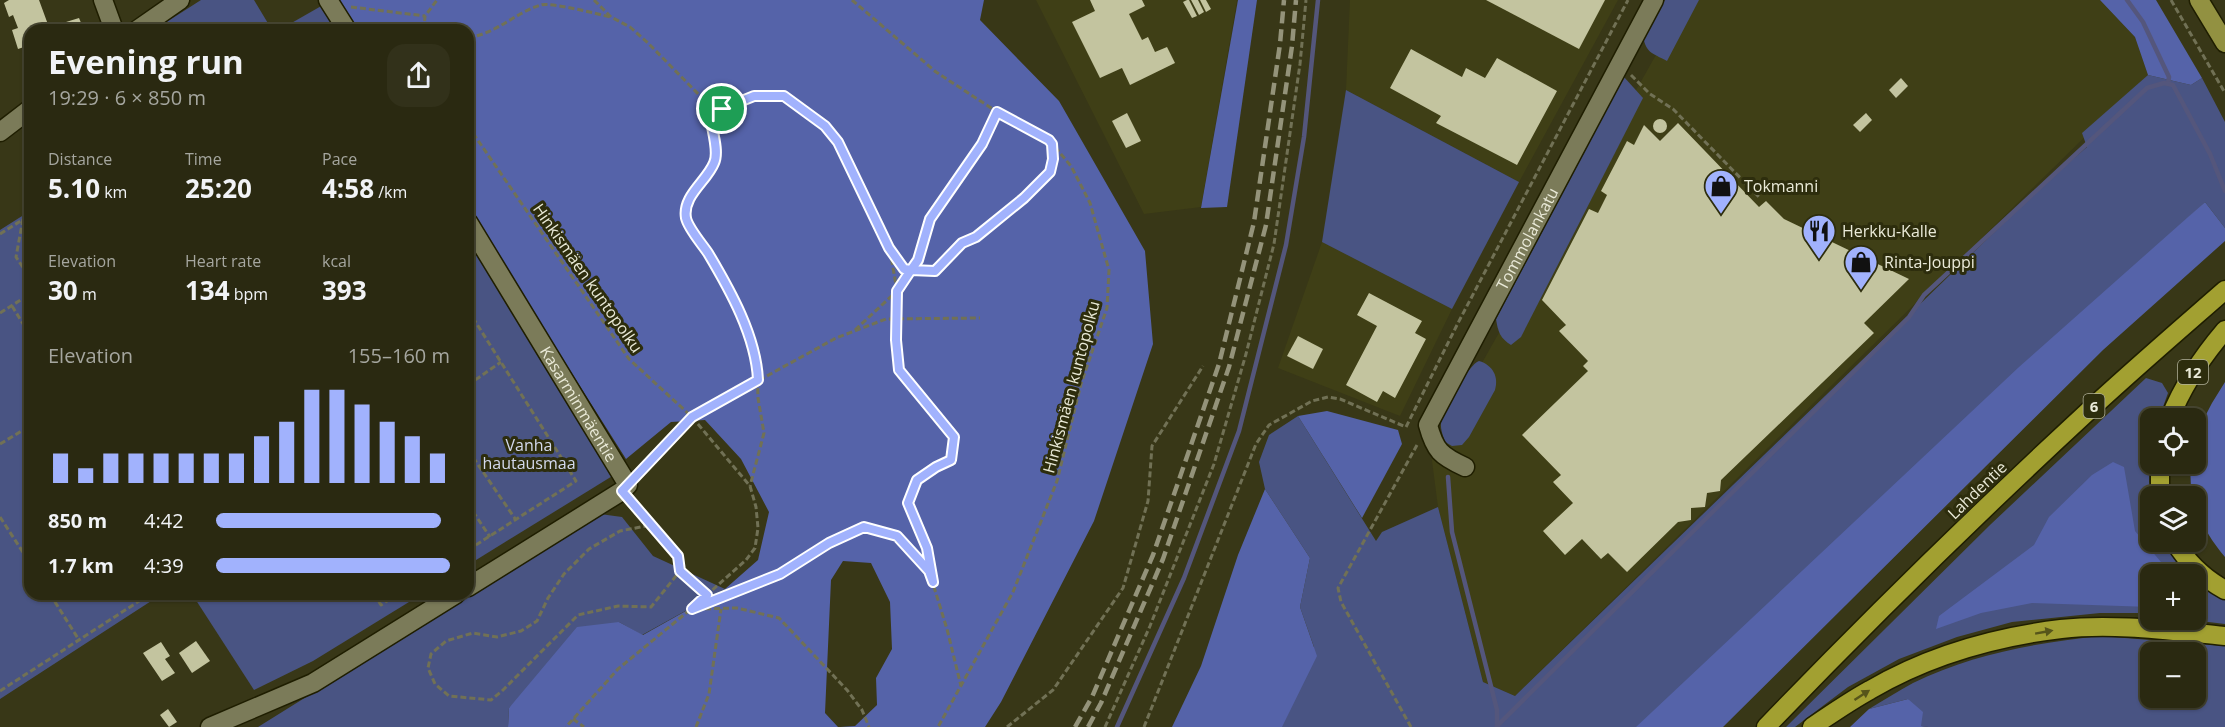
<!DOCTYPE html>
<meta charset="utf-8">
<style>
body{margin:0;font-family:"Open Sans",sans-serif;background:#32311a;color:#f1f3f6;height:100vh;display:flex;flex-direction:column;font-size:22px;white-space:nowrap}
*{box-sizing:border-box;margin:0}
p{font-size:20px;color:#a5a69f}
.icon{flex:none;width:33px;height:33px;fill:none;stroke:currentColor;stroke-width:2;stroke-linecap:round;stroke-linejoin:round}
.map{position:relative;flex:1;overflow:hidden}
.panel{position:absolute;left:24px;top:24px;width:450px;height:576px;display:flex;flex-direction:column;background:#2a2911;border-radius:18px;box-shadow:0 2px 4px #0004,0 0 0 2px #464531}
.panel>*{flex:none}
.buttons{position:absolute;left:2140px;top:408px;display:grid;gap:12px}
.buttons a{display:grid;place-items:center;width:66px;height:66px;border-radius:12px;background:#2a2911;box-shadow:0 2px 4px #0004,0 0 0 2px #464531;font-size:30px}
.pin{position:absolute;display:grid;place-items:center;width:51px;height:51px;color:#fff;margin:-26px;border:3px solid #fff;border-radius:50%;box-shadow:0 2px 6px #0007}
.round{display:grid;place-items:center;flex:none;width:63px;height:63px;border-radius:18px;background:#32311a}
.headline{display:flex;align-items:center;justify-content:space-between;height:102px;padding:0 24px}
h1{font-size:33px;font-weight:700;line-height:45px}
.figures{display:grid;grid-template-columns:repeat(3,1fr);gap:9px;height:102px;padding:6px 24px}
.figures div{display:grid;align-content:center}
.figures b{font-size:26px;font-weight:700}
.figures small{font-size:16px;font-weight:400}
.figures p{font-size:16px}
.chart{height:168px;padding:12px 24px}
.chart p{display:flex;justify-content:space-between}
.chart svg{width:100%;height:108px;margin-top:6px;stroke:#a1b2fd;stroke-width:6}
ul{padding:0 24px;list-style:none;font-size:20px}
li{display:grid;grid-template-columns:96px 72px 1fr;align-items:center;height:45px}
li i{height:15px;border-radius:8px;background:#a1b2fd}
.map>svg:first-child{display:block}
.built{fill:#3f3f16}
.green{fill:#495483;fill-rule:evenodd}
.forest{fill:#5563a9}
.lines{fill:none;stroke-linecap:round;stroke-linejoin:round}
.stream{stroke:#54567c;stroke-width:4.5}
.building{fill:#c3c49f}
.minor-casing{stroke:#1f1e00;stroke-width:21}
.major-casing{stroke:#1f1e00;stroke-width:21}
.highway-casing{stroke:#1f1e00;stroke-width:21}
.path{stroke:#717155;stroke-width:3;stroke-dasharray:6 3;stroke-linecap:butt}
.minor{stroke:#7b7b59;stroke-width:18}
.major{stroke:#929141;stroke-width:18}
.highway{stroke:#a2a031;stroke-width:18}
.rail{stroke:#94937a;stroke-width:4.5;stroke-dasharray:12 6;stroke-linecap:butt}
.oneway{fill:#56551a}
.route-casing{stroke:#fff;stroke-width:12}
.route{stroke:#a1b2fd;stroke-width:8}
.labels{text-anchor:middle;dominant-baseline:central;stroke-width:6;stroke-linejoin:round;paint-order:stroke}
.shield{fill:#2d2d0d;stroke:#b1b19b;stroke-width:1.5}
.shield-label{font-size:15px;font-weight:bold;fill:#eaead8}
.poi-label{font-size:16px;fill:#eaead8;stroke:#2d2d0d;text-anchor:start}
.street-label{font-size:16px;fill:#eaead8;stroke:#2d2d0d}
.park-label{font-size:16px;fill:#d3d9ed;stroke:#2d2d0d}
</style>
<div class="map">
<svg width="2225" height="727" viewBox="0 0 2225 727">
<rect width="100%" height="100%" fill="#383717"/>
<g class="built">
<path d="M 1036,0 L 1237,0 L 1201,207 L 1144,214 Z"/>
<path d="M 1350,0 L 1618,0 L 1519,182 L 1346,90 Z"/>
<path d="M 1687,0 L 2100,0 L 2135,37 L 2148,75 L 1515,696 L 1483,682 L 1438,507 L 1431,453 Z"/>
<path d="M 1322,242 L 1452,309 L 1400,416 L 1278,368 Z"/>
</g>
<g class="green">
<path d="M 201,0 L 254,0 L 269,25 L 288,25 L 323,5 L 339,30 L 154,30 Z"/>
<path d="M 1665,0 L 1699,0 L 1667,61 C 1652,53 1646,53 1643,36 Z"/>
<path d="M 2148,75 L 2191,85 L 2202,78 L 2225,122 L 2225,228 L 2205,202 L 1645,727 L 1237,727 L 1314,647 L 1300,607 L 1310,558 L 1265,489 L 1259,462 L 1269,435 L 1298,416 L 1376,541 L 1382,532 L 1438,507 L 1483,682 L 1515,696 L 2044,184 L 2087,147 L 2082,133 Z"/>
<path d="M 1624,77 L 1643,98 L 1521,337 L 1511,345 C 1500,338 1498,332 1496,319 Z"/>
<path d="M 1346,90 L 1519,182 L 1452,309 L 1322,242 Z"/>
<path d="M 30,211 L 30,594 L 162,594 L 0,699 L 0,230 Z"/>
<path d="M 468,239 L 614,475 L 468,565 Z"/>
<path d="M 1479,361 C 1493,365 1499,377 1495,390 L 1469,437 L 1462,445 L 1452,446 L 1445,442 C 1443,435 1439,427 1442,419 C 1445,407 1469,364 1479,361 Z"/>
<path d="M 2146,378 L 2162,383 L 2168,393 L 2159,418 L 2151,418 L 2149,482 L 2152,496 L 2151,542 L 2167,542 L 2192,574 L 2151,574 L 2151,613 L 2100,613 L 2012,622 L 1957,637 L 1899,659 L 1848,687 L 1795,727 L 1786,727 L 1990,525 Z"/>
<path d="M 600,514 L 622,517 L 653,556 L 725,589 L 642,635 L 619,622 L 509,708 L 508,727 L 258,727 Z"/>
<path d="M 2196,578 L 2225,600 L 2225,624 L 2192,620 L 2196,620 Z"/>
<path d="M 192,594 L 422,594 L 313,661 L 254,690 Z"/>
<path d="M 2100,636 L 2225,646 L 2225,727 L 1928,727 L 1921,726 L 1908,699 L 1869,709 C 1884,700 1898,691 1913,683 C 1972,654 2035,643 2100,636 ZM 2151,652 L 2196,652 L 2196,698 L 2151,698 Z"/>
</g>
<g class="forest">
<path d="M 336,0 L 984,0 L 980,20 L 1059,101 L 1145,251 L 1153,344 L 1094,521 L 1001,702 L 985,727 L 840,727 L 855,726 L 877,705 L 876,678 L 892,649 L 890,602 L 871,563 L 843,561 L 831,580 L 825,713 L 838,727 L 508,727 L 509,708 L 577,627 L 619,622 L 643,635 L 725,589 L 758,560 L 769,512 L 741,459 L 705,420 L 671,422 L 626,459 L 468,209 L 468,30 L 355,30 Z"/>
<path d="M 1238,0 L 1257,0 L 1227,207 L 1201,208 Z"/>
<path d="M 2100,0 L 2156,0 L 2202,78 L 2191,85 L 2148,75 L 2135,37 Z"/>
<path d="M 2205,202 L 2225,228 L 2225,241 L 2103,350 L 1723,727 L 1636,727 L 2019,367 Z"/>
<path d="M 2225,382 L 2225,557 C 2211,540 2196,519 2196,496 L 2194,496 L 2191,488 L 2190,465 L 2196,464 L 2197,432 L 2212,403 Z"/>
<path d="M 1327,411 L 1398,430 L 1402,444 L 1362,518 L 1298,416 Z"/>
<path d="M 2113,462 L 2124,467 L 2135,531 L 2171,574 L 2151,574 L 2151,607 L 2032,603 L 1981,613 L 1936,629 L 1939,616 L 2034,545 L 2049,517 L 2092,475 Z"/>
<path d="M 1265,489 L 1310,558 L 1300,607 L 1317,656 L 1282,727 L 1172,727 L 1201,666 L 1238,555 Z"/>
<path d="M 1908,699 L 1923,712 L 1921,726 L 1928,727 L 1850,727 L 1869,709 Z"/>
</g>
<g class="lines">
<g class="stream">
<path d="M 2127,0 L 2143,22 L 2169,77 L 2168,84"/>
<path d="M 1448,477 L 1452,532 L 1497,710 L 1497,727"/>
<path d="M 1497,726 L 1909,317 L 1924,295 L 2147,88 L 2164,83 L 2173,85 L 2210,154 L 2225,191"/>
<path d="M 1117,727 L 1184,578 L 1239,431 L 1286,245 L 1304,137 L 1318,0"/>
</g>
</g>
<g class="building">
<path d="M 9,0 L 39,0 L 50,30 L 30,30 L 30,68 L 26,69 L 22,56 L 26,55 L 24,47 L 18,49 L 12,30 L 18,28 L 13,15 L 9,17 L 4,3 Z"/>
<path d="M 1090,0 L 1142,0 L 1145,6 L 1129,14 L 1142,40 L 1148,37 L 1155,52 L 1167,47 L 1175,63 L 1130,85 L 1122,68 L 1100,78 L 1072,22 L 1095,11 Z"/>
<path d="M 1187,0 L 1189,0 L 1197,16 L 1192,18 L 1183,2 Z"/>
<path d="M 1191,0 L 1198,0 L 1204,12 L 1199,15 Z"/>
<path d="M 1200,0 L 1206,0 L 1211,9 L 1206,12 Z"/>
<path d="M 1486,0 L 1605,0 L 1579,49 Z"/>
<path d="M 79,18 L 84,30 L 68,30 L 66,22 Z"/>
<path d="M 1411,49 L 1462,77 L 1466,68 L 1485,78 L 1497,58 L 1557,91 L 1517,165 L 1436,123 L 1441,116 L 1390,88 Z"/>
<path d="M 1901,78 L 1908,86 L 1896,98 L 1889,90 Z"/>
<path d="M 1127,113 L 1141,141 L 1126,148 L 1112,121 Z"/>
<path d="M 1866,113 L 1872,120 L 1860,132 L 1853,125 Z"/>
<circle cx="1660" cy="126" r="7"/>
<path d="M 1678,123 L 1759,207 L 1766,201 L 1784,219 L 1909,279 L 1864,323 L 1874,333 L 1721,480 L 1720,491 L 1707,493 L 1705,507 L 1691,508 L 1691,520 L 1678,522 L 1627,572 L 1608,553 L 1601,559 L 1582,539 L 1565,555 L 1543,531 L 1573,503 L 1553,482 L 1561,475 L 1522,435 L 1588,371 L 1583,366 L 1588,361 L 1559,331 L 1566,325 L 1542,300 L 1589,209 L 1598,213 L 1607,195 L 1601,191 L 1627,141 L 1634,145 L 1644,125 L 1660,141 Z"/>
<path d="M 1369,293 L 1422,321 L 1415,333 L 1426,339 L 1395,398 L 1383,391 L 1377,402 L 1346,385 L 1377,326 L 1357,315 Z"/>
<path d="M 1298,336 L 1323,349 L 1313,369 L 1287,356 Z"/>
<path d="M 196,641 L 210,661 L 192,673 L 179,653 Z"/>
<path d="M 161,642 L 170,656 L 165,659 L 175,673 L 162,681 L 143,653 Z"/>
<path d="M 168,709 L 177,722 L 169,727 L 160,715 Z"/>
</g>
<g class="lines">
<g class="minor-casing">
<g id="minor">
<path d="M 103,0 L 114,30"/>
<path d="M 328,0 L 347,30"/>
<path d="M 137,30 L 180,0"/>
<path d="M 0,132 L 30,109"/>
<path id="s1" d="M 468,222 L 628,485 L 622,491 L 468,587"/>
<path id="s2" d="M 1465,467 C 1441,456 1435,451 1428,425 L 1654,0"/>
<path d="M 210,727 L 313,683 L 456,594"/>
</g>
</g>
<g class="major-casing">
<path id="major" d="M 2199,0 L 2225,43"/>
</g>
<g class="highway-casing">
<g id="highway">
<path d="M 2170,418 C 2183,385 2202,357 2225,330"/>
<path d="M 2160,496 L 2160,464"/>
<path d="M 2175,542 C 2187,562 2205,579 2225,590"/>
<path d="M 1766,727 C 1868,621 1974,517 2082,417 C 2128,374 2177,332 2225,290"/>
<path d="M 1812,727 C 1831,714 1850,701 1870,690 C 1928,656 1995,637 2061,629 C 2115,623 2171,631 2225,636"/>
</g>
</g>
<g class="path">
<path d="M 594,0 L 611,17 L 630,27 L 648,43 L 710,106 L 716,160 L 705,180 L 690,196 L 685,216 L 688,225 L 698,237 L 730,289 L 757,359 L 758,398 L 764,433 L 750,486"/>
<path d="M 852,0 L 936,72 L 1008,119 L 1049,140 L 1071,166 L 1090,203 L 1109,270 L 1107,308 L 1081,384 L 1057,481 L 1013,592 L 938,727"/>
<path d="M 2171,0 L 2225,93"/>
<path d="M 351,7 L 425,16"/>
<path d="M 425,25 L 451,27 L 456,30"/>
<path d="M 424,30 L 425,16 L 437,0"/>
<path d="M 468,37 C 493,36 516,12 541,5 C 550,2 599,14 610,17"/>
<path d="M 1631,75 L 1650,94 L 1673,109 L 1760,198"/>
<path d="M 711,122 L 722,109 L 754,96 L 784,96 L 825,126 L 838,142 L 889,248 L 904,269 L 935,271 L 961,243 L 976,237 L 1038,184 L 1050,172 L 1053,159 L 1052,144"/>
<path d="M 468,126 L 629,359 L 692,417 L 750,486 L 756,507 L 758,528 L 755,548 L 746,560 L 691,609 L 618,669 L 566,727"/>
<path d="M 23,219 L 16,257 L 30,278"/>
<path d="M 0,234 L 30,215"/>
<path d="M 890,250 L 897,291 L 896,340 L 899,370 L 954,437 L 952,460 L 936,467 L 917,480 L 908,503 L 927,548 L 931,572"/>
<path d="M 12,306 L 30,335"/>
<path d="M 468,310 L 576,481 L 468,550"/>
<path d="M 0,313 L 30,294"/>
<path d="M 855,330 L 897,291 L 918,260 L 930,219 L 982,144 L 997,112"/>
<path d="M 468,385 L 501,362"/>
<path d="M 0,444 L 30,426"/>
<path d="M 468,450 L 516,520"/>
<path d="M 640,473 L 692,417 L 836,338 L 886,319 L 980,318"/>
<path d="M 468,504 L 490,537"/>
<path d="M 632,504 L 678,557 L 680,571 L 651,607 L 618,606 L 578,615 L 502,691 L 491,700 L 449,696 L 435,684 L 428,668 L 431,654 L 446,641 L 473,633 L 497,637 L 521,631 L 537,621 L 548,598 L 564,574 L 589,549 L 620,531 L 651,525"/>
<path d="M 0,517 L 30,563"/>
<path d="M 23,553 L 30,548"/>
<path d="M 680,571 L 707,595"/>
<path d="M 50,594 L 79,640"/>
<path d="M 374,594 L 381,605 L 398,594"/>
<path d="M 693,609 L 781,574 L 829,543 L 864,527 L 897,536 L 929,571 L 947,629 L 961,686"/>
<path d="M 696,609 L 737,608 L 779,618 L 847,690 L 862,710 L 869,727"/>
<path d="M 0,691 L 150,594"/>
<path d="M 573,719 L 584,727"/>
<path d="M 696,727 L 709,694 L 721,609"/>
<path d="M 1007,727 L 1053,690 L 1123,588 L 1148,501 L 1152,446 L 1203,366"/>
<path d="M 1105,727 L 1150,626 L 1214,464 L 1246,354 L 1274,244 L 1300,64 L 1306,0"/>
<path d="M 1144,727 L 1256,444 L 1269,425 L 1312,401 L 1328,397 L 1340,399 L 1406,427 L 1458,323 L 1628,0"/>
<path d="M 1411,727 L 1341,602 L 1338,588 L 1417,445"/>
</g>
<use href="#minor" class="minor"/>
<use href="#major" class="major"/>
<use href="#highway" class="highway"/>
<g class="rail">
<path d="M 1075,727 L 1092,697 L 1153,555 L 1219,364 L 1254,222 L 1280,44 L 1284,0"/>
<path d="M 1088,727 L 1101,703 L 1163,559 L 1229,367 L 1266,225 L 1292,46 L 1296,0"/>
</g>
</g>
<defs><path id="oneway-solid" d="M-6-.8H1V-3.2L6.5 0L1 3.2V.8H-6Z" transform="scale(1.5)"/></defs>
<g class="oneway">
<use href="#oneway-solid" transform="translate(2044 632) rotate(-10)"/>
<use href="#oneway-solid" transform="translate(1862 695) rotate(-33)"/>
</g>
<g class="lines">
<g class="route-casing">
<path id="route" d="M 722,109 L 711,122 C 713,133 719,153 714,163 C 707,181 682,196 686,218 C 688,228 702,244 708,253 C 730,290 756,336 758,380 L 692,417 L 622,491 L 678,556 L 680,571 L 707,595 L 692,609 L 780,574 L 829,543 L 864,527 L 897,536 L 929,571 L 933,582 L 927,548 L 908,503 L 917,480 L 936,467 L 951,460 L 954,437 L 899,370 L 896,340 L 897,291 L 911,270 L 935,271 L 962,243 L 976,237 L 1024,198 L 1050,172 L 1053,159 L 1052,144 L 1049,140 L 997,112 L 982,144 L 930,219 L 918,260 L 911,270 L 904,269 L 889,248 L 838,142 L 825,126 L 784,96 L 754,96 L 722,109"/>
</g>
<use href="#route" class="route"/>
</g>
<defs>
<g id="shop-pin" transform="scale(1.725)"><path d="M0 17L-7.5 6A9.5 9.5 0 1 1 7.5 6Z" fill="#a1b2fd" stroke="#2d2d0d"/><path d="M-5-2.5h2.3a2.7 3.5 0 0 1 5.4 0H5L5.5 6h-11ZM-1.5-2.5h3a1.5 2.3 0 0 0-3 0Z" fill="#111"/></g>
<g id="restaurant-pin" transform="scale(1.725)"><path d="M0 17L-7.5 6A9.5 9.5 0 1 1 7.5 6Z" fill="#a1b2fd" stroke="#2d2d0d"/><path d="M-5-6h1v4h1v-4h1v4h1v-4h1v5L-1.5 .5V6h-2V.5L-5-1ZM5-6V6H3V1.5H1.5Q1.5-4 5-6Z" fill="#111"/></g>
</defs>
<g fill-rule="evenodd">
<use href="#shop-pin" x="1721" y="186"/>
<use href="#restaurant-pin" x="1819" y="231"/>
<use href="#shop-pin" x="1861" y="262"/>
</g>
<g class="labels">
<g class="shield">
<rect x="2178" y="360" width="30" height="24" rx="4.5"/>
<rect x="2083.5" y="394" width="21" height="24" rx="4.5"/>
</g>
<g class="shield-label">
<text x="2193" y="372">12</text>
<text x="2094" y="406">6</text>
</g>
<g class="poi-label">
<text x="1744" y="186">Tokmanni</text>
<text x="1842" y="231">Herkku-Kalle</text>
<text x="1884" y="262">Rinta-Jouppi</text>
</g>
<g class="street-label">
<text stroke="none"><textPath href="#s2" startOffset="270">Tommolankatu</textPath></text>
<text transform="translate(588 278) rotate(55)">Hinkismäen kuntopolku</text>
<text transform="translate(1071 387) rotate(-75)">Hinkismäen kuntopolku</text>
<text stroke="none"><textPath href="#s1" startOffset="213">Kasarminmäentie</textPath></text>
<text transform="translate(1977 490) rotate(-44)">Lahdentie</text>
</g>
<g class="park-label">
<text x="529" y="445">Vanha<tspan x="529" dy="18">hautausmaa</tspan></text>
</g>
</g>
</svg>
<div class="buttons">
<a><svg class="icon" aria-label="locate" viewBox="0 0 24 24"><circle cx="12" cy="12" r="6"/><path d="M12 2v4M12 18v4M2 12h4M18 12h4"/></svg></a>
<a><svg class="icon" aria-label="layers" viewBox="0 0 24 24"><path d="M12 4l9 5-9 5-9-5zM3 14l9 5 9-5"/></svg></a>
<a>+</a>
<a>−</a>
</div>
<div class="pin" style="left:722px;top:109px;background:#1e9e55"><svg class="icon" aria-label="arrive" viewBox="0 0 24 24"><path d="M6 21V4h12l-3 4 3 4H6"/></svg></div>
<section class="panel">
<div class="headline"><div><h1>Evening run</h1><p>19:29 · 6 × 850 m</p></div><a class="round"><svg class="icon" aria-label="share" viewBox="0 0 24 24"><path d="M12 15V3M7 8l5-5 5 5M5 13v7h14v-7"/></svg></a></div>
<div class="figures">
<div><p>Distance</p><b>5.10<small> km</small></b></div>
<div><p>Time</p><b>25:20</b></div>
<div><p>Pace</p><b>4:58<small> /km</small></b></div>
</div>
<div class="figures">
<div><p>Elevation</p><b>30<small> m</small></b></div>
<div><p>Heart rate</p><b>134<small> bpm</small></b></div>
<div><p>kcal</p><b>393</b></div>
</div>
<div class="chart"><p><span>Elevation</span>155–160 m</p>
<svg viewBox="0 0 160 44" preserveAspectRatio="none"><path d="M5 44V32M15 44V38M25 44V32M35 44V32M45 44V32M55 44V32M65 44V32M75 44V32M85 44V25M95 44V19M105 44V6M115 44V6M125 44V12M135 44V19M145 44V25M155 44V32"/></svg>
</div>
<ul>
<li><b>850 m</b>4:42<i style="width:96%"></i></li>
<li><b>1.7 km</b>4:39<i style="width:100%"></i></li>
</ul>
</section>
</div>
